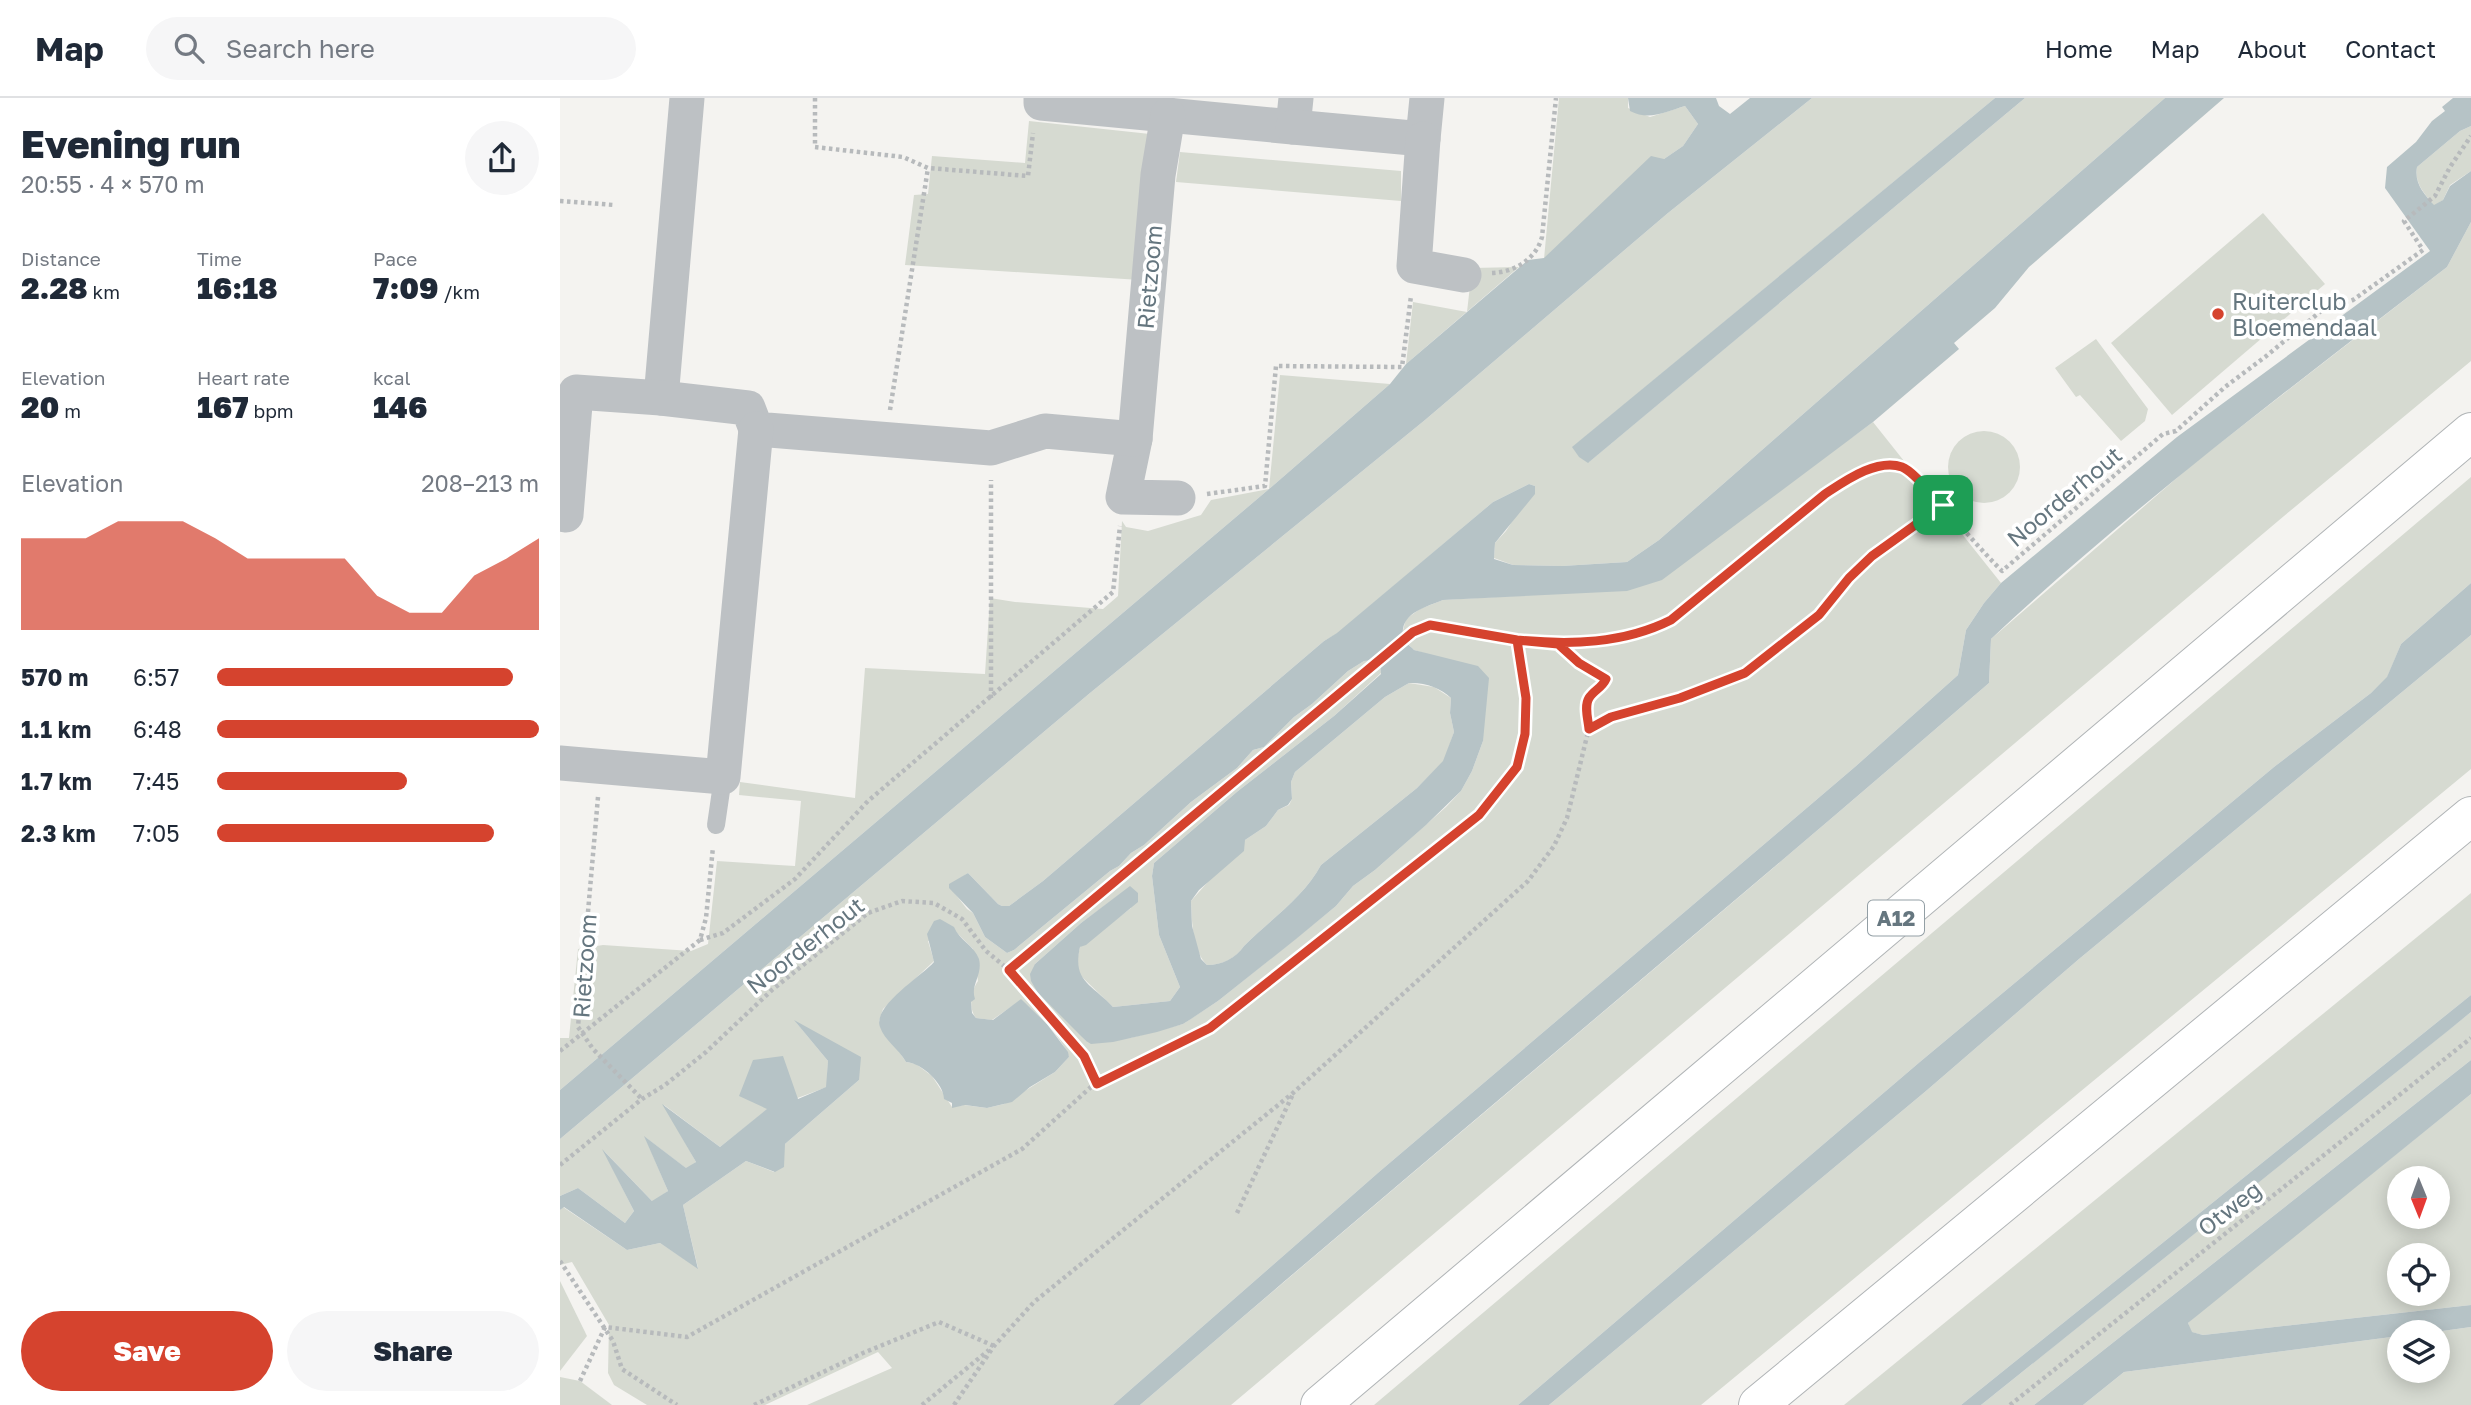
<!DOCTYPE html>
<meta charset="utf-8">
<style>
body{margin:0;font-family:"Golos Text",sans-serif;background:#f6f6f7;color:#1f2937;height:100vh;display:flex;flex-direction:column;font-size:26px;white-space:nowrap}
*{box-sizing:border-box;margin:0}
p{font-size:23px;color:#747a83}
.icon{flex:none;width:38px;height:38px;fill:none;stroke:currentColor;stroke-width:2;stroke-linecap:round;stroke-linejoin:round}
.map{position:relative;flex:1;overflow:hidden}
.drawer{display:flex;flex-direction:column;background:#fff;width:560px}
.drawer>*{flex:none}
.needle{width:46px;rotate:179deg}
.fabs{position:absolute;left:1827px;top:1068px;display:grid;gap:14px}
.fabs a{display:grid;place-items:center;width:63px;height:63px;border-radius:50%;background:#fff;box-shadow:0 4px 18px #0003;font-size:35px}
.pin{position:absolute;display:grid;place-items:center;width:60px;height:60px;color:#fff;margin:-30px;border-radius:14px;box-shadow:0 4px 10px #0006}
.round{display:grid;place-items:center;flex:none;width:74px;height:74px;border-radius:37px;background:#f6f6f7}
.head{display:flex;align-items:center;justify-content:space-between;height:119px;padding:0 21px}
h1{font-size:38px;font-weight:800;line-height:52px}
.figures{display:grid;grid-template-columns:repeat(3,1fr);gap:10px;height:119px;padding:7px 21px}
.figures div{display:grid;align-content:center}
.figures b{font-size:30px;font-weight:800}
.figures small{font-size:19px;font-weight:400}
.figures p{font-size:19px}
.chart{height:196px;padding:14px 21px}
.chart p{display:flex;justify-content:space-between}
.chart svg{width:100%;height:126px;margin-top:7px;fill:#d5432e;opacity:.7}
.action{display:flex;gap:14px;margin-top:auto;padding:14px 21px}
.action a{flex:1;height:80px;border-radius:42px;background:#d5432e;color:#fff;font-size:28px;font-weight:800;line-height:80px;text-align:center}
.action a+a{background:#f6f6f7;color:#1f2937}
ul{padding:0 21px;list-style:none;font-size:23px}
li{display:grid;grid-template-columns:112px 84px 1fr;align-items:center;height:52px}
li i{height:18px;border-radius:9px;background:#d5432e}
header{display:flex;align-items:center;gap:42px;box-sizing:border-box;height:98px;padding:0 35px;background:#fff;border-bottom:2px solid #e0e1e3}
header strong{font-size:33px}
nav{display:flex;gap:38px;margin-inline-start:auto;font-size:24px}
.search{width:490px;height:63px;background:#f6f6f7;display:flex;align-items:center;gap:18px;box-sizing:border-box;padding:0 24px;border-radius:38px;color:#747a83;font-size:26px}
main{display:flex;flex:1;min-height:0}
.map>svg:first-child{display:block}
.green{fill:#d6dad1;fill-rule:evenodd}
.water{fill:#b6c3c6;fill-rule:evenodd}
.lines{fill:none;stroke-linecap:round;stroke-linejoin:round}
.highway-casing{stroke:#b0b4b6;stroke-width:40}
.path{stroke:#b7babc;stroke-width:4.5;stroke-dasharray:3.5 3.5;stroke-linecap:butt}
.lane{stroke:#bdc1c4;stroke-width:18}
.street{stroke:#bdc1c4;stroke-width:35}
.highway{stroke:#fff;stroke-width:38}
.route-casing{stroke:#fff;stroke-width:14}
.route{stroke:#d5432e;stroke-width:9}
.poi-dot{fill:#d5432e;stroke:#fff;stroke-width:2.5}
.labels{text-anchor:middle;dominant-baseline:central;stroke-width:7;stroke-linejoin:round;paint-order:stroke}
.shield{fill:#fff;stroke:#939fa5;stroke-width:2}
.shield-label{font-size:21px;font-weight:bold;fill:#65767f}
.street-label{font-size:23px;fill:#65767f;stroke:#fff}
.poi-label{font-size:23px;fill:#65767f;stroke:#fff;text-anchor:start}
</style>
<header>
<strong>Map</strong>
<div class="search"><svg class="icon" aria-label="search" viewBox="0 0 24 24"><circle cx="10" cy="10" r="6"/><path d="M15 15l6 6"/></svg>Search here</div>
<nav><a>Home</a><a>Map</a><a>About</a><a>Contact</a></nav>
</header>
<main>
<section class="drawer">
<div class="head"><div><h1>Evening run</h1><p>20:55 · 4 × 570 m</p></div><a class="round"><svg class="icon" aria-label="share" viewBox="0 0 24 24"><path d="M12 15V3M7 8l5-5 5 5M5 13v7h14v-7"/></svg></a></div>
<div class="figures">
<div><p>Distance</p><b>2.28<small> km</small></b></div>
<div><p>Time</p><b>16:18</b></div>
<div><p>Pace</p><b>7:09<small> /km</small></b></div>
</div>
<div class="figures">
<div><p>Elevation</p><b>20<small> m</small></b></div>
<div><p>Heart rate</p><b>167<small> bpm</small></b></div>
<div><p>kcal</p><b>146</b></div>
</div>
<div class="chart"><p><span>Elevation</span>208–213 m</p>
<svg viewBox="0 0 160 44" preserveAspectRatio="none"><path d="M0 44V12L10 12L20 12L30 6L40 6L50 6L60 12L70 19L80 19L90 19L100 19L110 32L120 38L130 38L140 25L150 19L160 12V44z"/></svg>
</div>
<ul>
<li><b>570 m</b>6:57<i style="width:92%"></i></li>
<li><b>1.1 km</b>6:48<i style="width:100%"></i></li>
<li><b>1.7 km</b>7:45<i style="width:59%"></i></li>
<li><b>2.3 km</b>7:05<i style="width:86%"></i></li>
</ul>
<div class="action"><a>Save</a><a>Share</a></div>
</section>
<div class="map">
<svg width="1911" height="1307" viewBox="0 0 1911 1307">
<rect width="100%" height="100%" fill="#f4f3f0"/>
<g class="green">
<path d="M 999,0 L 1068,0 L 1068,10 L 1090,19 L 1125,8 L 1138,26 L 1123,48 L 1104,61 L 1069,80 L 984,161 Z"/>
<path d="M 1252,0 L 1435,0 L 1013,349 L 1029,364 L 1465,0 L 1605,0 L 1099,442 L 1067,464 L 1002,468 L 953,467 L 934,460 L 935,445 L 946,433 L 975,388 L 969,386 L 933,404 L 778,535 L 764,543 L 483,783 L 449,808 L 442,808 L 438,806 L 408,775 L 389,788 L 407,811 L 413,815 L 425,839 L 447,855 L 454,852 L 550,773 L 559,768 L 571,755 L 584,747 L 631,704 L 677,670 L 693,652 L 704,649 L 734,619 L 752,606 L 788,573 L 804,563 L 815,562 L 820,567 L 821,575 L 774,618 L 678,693 L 594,765 L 592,778 L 599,837 L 620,889 L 610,903 L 553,909 L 520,877 L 516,867 L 520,849 L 571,810 L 570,789 L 521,825 L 475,866 L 512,927 L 526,943 L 570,940 L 623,926 L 658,903 L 776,808 L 793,788 L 815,772 L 886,709 L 901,693 L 912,673 L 923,643 L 874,558 L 854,552 L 846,544 L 842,536 L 846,521 L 860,511 L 883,502 L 969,497 L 1100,460 L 1294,338 L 1313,324 L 1441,485 L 1424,505 L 1406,532 L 1398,577 L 1296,668 L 819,1074 L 553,1307 L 247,1307 L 332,1270 L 318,1254 L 205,1307 L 87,1307 L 54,1287 L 48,1275 L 49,1227 L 12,1164 L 0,1167 L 0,1112 L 3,1109 L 67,1152 L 100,1145 L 138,1170 L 123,1107 L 186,1063 L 214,1074 L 225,1046 L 299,982 L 235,923 L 268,963 L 267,989 L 208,1011 L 160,1049 L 104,1007 L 136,1064 L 127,1071 L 85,1039 L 108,1093 L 93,1104 L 44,1053 L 74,1113 L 65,1125 L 18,1090 L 0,1098 L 0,1041 L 530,595 L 865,322 L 1108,115 ZM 396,834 L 413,851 L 418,883 C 411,893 408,910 416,920 L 432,922 L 461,902 C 480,919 499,935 509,959 L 495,974 L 444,1006 L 427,1010 L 404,1007 L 392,1009 L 372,978 L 356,966 L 346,964 L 319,923 L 323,911 L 374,863 L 368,843 Z"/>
<path d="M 469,23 L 590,36 L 580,182 L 345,167 L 354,97 L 368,96 L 372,58 L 465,65 Z"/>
<path d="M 1911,28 L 1911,73 L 1890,87 L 1883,102 L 1874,108 C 1865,96 1854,85 1857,69 L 1900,33 Z"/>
<path d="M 620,54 L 841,73 L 841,103 L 616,84 Z"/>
<path d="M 1703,115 L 1765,186 L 1612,317 L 1551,245 Z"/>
<path d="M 1911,124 L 1911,263 L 1724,418 L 671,1307 L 580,1307 C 862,1065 1148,828 1429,585 L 1431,541 L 1633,366 L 1887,169 Z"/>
<path d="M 959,169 L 846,266 L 853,204 L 907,214 L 912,170 Z"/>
<path d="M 1536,241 L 1588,311 L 1585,323 L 1561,343 L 1520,297 L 1516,299 L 1495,270 Z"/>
<path d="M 720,277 L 830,286 L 709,391 L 0,992 L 0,940 L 9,940 L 18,851 L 43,847 L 131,853 L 148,846 L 157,763 L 235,768 L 241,703 L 179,697 L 180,684 L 295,700 L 305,570 L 425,576 L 430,500 L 455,504 L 543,511 L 558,498 L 562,423 L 566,429 L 588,433 L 641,417 L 651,402 L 709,391 Z"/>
<circle cx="1424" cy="369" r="36"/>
<path d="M 1911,379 L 1911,485 L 1841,546 L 1827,580 L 1811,595 L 1714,669 L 1361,963 L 958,1307 L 814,1307 Z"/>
<path d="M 1911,537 L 1911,671 L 1141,1307 L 989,1307 L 1366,993 L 1519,861 Z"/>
<path d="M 849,585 L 874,589 L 891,600 L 890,615 L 894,634 L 884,663 L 857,690 L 761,767 C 744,799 710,822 684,848 C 676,860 663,867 647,867 C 632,852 632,823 631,803 L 685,742 L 706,728 L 718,712 L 729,707 L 732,701 L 731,684 L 735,674 L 825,599 Z"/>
<path d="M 1911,795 L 1911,897 L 1401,1307 L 1284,1307 Z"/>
<path d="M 1911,914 L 1911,962 L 1474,1307 L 1421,1307 Z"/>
<path d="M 1911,996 L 1911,1207 L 1643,1237 L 1631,1234 L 1628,1225 L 1648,1207 ZM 1839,1080 L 1878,1080 L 1878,1118 L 1839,1118 ZM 1839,1157 L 1878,1157 L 1878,1195 L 1839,1195 Z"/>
<path d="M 0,1183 L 27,1238 L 0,1273 Z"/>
<path d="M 1911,1229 L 1911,1307 L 1523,1307 L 1564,1274 L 1839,1238 L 1839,1272 L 1878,1272 L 1878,1234 L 1875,1234 Z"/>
<path d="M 0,1279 L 20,1283 L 52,1307 L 0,1307 Z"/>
</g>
<g class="water">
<path d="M 1068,0 L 1156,0 L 1159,8 L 1170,16 L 1190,0 L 1252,0 L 1108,115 L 865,322 L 530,595 L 0,1041 L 0,992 L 709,391 L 830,286 L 846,266 L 968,162 L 984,160 L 1091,58 L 1104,61 L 1123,48 L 1138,26 L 1125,8 C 1105,14 1089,23 1070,13 Z"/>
<path d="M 1435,0 L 1465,0 L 1028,365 L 1019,359 L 1012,349 Z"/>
<path d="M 1605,0 L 1664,0 L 1469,169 L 1435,210 L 1394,245 L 1399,251 L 1313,324 L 1102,482 L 1067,493 L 883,502 C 866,509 840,515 843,538 C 844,545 850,547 854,552 L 918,568 L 929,580 L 923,643 L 912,673 L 901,693 L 866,727 L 815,772 L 793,788 L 776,808 L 736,841 L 658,903 L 631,921 L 623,926 L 597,934 L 553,944 L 531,946 L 526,943 L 478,895 L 471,883 L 470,876 L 475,866 L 521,825 L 570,788 L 578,795 L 578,804 L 526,847 L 520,849 C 512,884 532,886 553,909 L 610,903 L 620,889 L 599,837 L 592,778 L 594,765 L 678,693 L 774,618 L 821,576 L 820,567 L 815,562 L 804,563 L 788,573 L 752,606 L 734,619 L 704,649 L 693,652 L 677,670 L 631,704 L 584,747 L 571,755 L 559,768 L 550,773 L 454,852 L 447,855 L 425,839 L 413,815 L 389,790 L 389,786 L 408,775 L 438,806 L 442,808 L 449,808 L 483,783 L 764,543 L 777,535 L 933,404 L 969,386 L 975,388 L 975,396 L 935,445 L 934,461 L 953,467 L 1002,468 L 1067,464 L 1099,442 ZM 849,585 C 864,584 881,590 891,600 L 890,615 L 894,634 L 883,663 L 857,690 L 761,767 C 744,799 710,822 684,848 C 676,860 662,867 647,867 L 641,861 L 632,828 L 631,803 L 639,792 L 684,753 L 685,742 L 706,728 L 718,712 L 728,707 L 732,701 L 731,684 L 735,674 L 825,599 Z"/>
<path d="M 1893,0 L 1911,0 L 1911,28 L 1900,33 L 1857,69 C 1854,85 1864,96 1874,107 L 1883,102 L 1890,88 L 1911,73 L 1911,124 L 1887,169 C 1732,289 1574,407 1431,541 L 1429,585 C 1148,828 862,1064 580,1307 L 553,1307 L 819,1074 L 1296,668 L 1398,577 L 1406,532 L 1424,505 L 1441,485 L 1617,339 L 1870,153 L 1825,90 L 1827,69 L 1856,44 L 1872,23 L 1885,13 L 1882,9 Z"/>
<path d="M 1911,485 L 1911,537 L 1519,861 L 1366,993 L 989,1307 L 958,1307 L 1361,963 L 1714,669 L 1811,595 L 1827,579 L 1841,546 Z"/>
<path d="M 380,821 L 394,829 C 399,842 414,847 419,861 C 423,877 410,887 415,901 L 411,904 L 412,915 L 416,920 L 433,922 L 461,901 L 487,926 L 508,954 L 509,959 L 495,974 L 470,989 L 452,1004 L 427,1010 L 405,1007 L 392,1010 L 392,1005 L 384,1001 C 384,986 362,965 346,964 C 338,950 325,943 320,929 C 312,908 362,878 374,864 L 367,836 L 374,823 Z"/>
<path d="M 1911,897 L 1911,914 L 1889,932 L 1421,1307 L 1401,1307 Z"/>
<path d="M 234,922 L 301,959 L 299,982 L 225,1046 L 224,1069 L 215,1074 L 186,1063 L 123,1107 L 138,1171 L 100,1145 L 67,1152 L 4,1109 L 0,1112 L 0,1098 L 18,1090 L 65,1125 L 74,1113 L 42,1051 L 92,1103 L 108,1093 L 84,1038 L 126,1070 L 136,1064 L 102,1006 L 160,1049 L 207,1011 L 179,998 L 193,962 L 223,958 L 238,1001 L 266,989 L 268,963 Z"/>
<path d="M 1911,962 L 1911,996 L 1628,1225 L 1632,1234 L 1643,1237 L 1911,1207 L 1911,1229 L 1875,1234 L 1839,1234 L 1839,1238 L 1564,1274 L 1523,1307 L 1474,1307 Z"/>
</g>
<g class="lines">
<g class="highway-casing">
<g id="highway">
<path d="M 760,1307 L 1911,334"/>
<path d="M 1198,1307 L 1911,718"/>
</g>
</g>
<g class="path">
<path d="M 255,0 L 255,49 L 343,59 L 368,70 L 468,78 L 473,35"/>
<path d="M 0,103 L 54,107"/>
<path d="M 932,175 C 955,174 976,161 982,139 L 996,0"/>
<path d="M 330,312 L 368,70"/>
<path d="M 647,396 L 705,388 L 716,268 L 842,269 L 851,198"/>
<path d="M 998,546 L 1019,565 L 1046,581 C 1042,590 1034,592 1029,600 C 1024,608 1028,621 1029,630"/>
<path d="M 431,600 L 431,382"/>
<path d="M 38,699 L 18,929 L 33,951 L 82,1001"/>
<path d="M 140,842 L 163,835 L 235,781 L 308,703 L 553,494 L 560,428"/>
<path d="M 449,872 L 524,959 L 537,986"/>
<path d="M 0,953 L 140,842 L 146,820 L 153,749"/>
<path d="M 0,1067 L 82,1001 L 105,987 L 146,954 L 212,892 L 308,815 L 342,803 L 374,805 L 402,821 L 426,853 L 449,872 L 853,534 C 859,532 866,527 873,527 C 901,528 930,539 958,542 C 1009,549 1064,545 1111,522 L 1265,396 C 1283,384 1323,358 1345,370 C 1352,374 1359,383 1364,389 C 1391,416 1415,446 1442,473 L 1603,336 L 1616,333 L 1665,289 L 1705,259 L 1761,213 L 1793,202 L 1863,152 L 1844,123 L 1875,98 L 1890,69 L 1911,38"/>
<path d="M 677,1115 L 733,996"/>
<path d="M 0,1163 L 53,1243 L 62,1271 L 117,1307"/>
<path d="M 20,1283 L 45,1229 L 127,1239 L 462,1051 L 531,989 L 650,930 L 919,717 C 931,702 947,687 956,670 C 974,637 963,578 957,542"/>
<path d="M 194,1307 L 303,1255 L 379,1224 L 434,1248"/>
<path d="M 362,1307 L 429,1252"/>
<path d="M 394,1307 L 434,1248 L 474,1204 L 733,995 L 968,783 L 994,748 L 1007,720 L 1029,630 L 1051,619 L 1120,600 L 1185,575 L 1260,517 L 1289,480 L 1312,458 L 1383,407"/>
<path d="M 1450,1307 L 1911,940"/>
</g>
<path class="lane" d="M 156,727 L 163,679"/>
<g class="street">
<path d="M 481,0 L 481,5 L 733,29 L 736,0"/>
<path d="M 733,29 L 863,41 L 867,0"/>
<path d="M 863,41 L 854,168 L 904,177"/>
<path d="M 101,300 L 127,0"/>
<path d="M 575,341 L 563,399 L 618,400"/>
<path d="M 0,416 L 6,417 L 16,294 L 101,300 L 188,310 L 196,331 L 431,350 L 485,333 L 575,341 L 598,77 L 608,17"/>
<path d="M 0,665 L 163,679 L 196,331"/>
</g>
<use href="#highway" class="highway"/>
</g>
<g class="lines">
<g class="route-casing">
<path id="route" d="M 1383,407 L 1312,458 L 1289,480 L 1259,517 L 1185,575 L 1120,600 L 1051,619 L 1029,631 C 1028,621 1024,608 1029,600 C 1034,592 1042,590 1046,581 L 1019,565 L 998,546 L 957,542 L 870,527 L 853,534 L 449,872 L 524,958 L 537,986 L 650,930 L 919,717 L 957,669 L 965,636 L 966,600 L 957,542 C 1010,547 1063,546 1111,522 L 1265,396 C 1285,383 1317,360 1342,369 C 1353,373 1373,398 1383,407"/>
</g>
<use href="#route" class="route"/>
</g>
<circle class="poi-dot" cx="1658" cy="216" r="7"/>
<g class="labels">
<rect class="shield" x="1308" y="802.5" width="56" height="35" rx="5"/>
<g class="shield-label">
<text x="1336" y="820">A12</text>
</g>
<g class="street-label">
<text transform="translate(589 179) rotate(-85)">Rietzoom</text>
<text transform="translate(1504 398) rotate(-40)">Noorderhout</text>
<text transform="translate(245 847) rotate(-38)">Noorderhout</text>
<text transform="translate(24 868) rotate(-86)">Rietzoom</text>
<text transform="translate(1669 1110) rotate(-38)">Otweg</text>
</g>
<g class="poi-label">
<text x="1672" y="203">Ruiterclub<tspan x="1672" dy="26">Bloemendaal</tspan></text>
</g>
</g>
</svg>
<div class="fabs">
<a><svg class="needle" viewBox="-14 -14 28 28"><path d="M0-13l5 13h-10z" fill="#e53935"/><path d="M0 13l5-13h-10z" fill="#747a83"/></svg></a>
<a><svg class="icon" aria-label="locate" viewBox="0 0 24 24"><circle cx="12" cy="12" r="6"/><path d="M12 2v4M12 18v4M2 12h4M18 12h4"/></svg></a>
<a><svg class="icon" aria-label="layers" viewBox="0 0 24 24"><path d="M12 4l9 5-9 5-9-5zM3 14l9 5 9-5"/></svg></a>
</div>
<div class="pin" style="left:1383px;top:407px;background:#1e9e55"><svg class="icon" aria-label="arrive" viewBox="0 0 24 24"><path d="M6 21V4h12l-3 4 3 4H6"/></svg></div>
</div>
</main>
